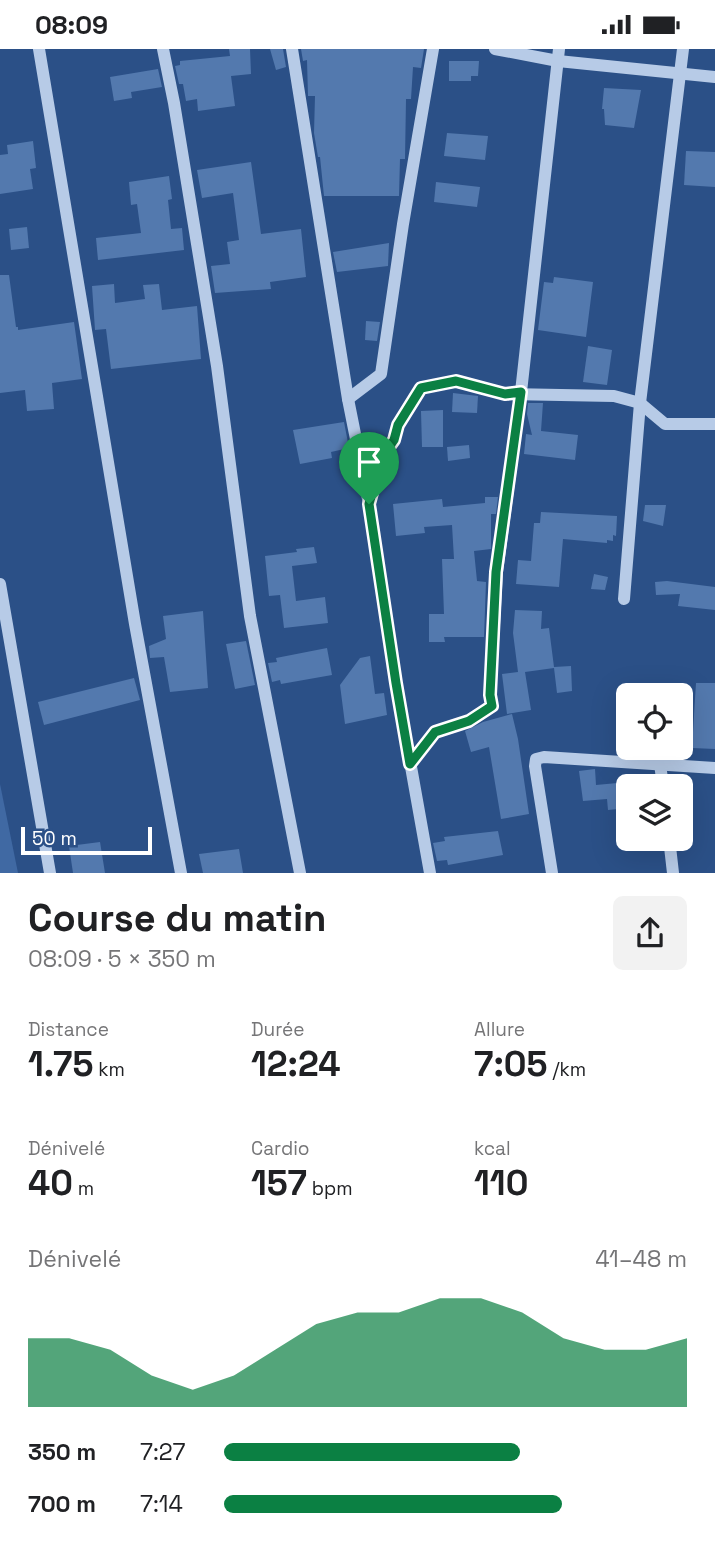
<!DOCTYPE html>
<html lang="fr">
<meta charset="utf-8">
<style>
body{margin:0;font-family:"Space Grotesk",sans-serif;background:#f2f2f2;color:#202124;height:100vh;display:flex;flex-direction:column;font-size:26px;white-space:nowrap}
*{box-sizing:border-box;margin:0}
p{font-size:23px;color:#757577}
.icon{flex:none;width:38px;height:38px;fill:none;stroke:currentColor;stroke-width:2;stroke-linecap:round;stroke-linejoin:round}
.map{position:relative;height:824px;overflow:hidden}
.panel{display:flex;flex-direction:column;background:#fff;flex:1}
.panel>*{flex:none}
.tools{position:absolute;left:616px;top:634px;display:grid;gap:14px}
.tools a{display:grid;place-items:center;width:77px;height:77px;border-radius:10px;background:#fff;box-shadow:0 7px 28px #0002;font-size:35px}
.scale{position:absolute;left:21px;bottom:18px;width:131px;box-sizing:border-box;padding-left:7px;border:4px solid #fff;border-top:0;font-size:19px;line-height:24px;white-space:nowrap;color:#fff;-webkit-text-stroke:5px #2b5087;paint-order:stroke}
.pin{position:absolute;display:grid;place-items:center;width:60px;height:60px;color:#fff;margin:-72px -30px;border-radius:50% 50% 50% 0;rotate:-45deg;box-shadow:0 0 7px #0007}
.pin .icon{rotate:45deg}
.round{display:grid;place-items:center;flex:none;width:74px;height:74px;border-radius:10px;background:#f2f2f2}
.summary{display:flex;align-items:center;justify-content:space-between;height:119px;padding:0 28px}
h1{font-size:38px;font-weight:700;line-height:52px}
.metrics{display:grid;grid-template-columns:repeat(3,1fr);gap:10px;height:119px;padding:7px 28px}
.metrics div{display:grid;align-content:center}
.metrics b{font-size:35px;font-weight:700}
.metrics small{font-size:19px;font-weight:400}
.metrics p{font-size:19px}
.chart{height:196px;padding:14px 28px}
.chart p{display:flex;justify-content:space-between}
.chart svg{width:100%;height:126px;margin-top:7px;fill:#0b8043;opacity:.7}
ul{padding:0 28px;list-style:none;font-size:23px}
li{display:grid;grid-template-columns:112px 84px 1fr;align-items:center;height:52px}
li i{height:18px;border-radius:9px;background:#0b8043}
.status{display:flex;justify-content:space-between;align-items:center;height:49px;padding:0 35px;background:#fff;direction:ltr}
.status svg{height:19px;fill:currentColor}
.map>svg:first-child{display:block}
.green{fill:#4069a3}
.building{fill:#5379ae}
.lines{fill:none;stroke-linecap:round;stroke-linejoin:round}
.minor{stroke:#b7cbe7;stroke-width:12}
.route-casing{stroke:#fff;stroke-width:14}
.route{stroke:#0b8043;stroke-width:9}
</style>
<div class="status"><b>08:09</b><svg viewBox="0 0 49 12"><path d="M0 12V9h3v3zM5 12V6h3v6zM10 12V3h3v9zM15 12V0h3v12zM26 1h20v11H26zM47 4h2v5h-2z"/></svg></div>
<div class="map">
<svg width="715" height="824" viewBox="0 0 715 824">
<rect width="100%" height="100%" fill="#2b5087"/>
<path class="green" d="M 0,735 L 18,824 L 0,824 Z"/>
<g class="building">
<path d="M 229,0 L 250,0 L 251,25 L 231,27 L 235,57 L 198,62 L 197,50 L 186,52 L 183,35 L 179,35 L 175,17 L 180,16 L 180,12 L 230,7 Z"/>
<path d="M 270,0 L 283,0 L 286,18 L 276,21 Z"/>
<path d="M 301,0 L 424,0 L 421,19 L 413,18 L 411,50 L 406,50 L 405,110 L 400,110 L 399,147 L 324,147 L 320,108 L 318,108 L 314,84 L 315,47 L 308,47 L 307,11 L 303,12 Z"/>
<path d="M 449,12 L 479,12 L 478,27 L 471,27 L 471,32 L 449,32 Z"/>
<path d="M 158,20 L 162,38 L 131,43 L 132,49 L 114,52 L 110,28 Z"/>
<path d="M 604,39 L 641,41 L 634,79 L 605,76 L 604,60 L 602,60 Z"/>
<path d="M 447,84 L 488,87 L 485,111 L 444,107 Z"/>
<path d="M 33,92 L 36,119 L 30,120 L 33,140 L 0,145 L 0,106 L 8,105 L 7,96 Z"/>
<path d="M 686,102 L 715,103 L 715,138 L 684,136 Z"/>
<path d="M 251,113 L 261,185 L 301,180 L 306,228 L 270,233 L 271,240 L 215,244 L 211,217 L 230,215 L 227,193 L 239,191 L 233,144 L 202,149 L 197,121 Z"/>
<path d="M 169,127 L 172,150 L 168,151 L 171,180 L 182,179 L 184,201 L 98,211 L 96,189 L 141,184 L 137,155 L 131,156 L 129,133 Z"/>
<path d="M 436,133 L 480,138 L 477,158 L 434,153 Z"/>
<path d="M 27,178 L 29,199 L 11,201 L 9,180 Z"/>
<path d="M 389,194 L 388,217 L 337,223 L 333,203 Z"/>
<path d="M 0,226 L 9,226 L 16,278 L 18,278 L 18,281 L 74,273 L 82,330 L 52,334 L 54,360 L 27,362 L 25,341 L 0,344 Z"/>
<path d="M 554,228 L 593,233 L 586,288 L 538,281 L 544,233 L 553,234 Z"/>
<path d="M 114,235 L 115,254 L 145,250 L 143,236 L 159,235 L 162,261 L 197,257 L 201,310 L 111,320 L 106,280 L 95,281 L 92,237 Z"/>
<path d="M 366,272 L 380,273 L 377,292 L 365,291 Z"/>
<path d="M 588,297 L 612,301 L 607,336 L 583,333 Z"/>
<path d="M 453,344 L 478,347 L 477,364 L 452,363 Z"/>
<path d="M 528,354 L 543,354 L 541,382 L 578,386 L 575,411 L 524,405 L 526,385 L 532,386 L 527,365 Z"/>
<path d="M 443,361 L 443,398 L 422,398 L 421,362 Z"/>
<path d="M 344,373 L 349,399 L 331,403 L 332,409 L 300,415 L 293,381 Z"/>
<path d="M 469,396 L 470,409 L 448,412 L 447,398 Z"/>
<path d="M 485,448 L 498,448 L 496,465 L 491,465 L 491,500 L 474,502 L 477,532 L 486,533 L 484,588 L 444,588 L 445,593 L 429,593 L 429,565 L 444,565 L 442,510 L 454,510 L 452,476 L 424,478 L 425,484 L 396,487 L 393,455 L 442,450 L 443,458 L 485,454 Z"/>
<path d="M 645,456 L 666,456 L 663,477 L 643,472 Z"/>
<path d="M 541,463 L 617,467 L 616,487 L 613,486 L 613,492 L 607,491 L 607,494 L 563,490 L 559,538 L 516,535 L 518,511 L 531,512 L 534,474 L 540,474 Z"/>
<path d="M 314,498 L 317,514 L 292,517 L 296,552 L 325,548 L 328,574 L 284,579 L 280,546 L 269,547 L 265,507 L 297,503 L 296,500 Z"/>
<path d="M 594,525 L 608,528 L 605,541 L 591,540 Z"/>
<path d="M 667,532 L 715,538 L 715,561 L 678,557 L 680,545 L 656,546 L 655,533 Z"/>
<path d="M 515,561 L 542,562 L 541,580 L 549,579 L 554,618 L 571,617 L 572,642 L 557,644 L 554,619 L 525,623 L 531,661 L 507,665 L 502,625 L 518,623 L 513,584 Z"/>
<path d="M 203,562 L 208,639 L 170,643 L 164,608 L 150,609 L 149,597 L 166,590 L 163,567 Z"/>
<path d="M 246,592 L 255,636 L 235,640 L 226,595 Z"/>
<path d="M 327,599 L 332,626 L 281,635 L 280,631 L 272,633 L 268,614 L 277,613 L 276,609 Z"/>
<path d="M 370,607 L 375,645 L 384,644 L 387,666 L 345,675 L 340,636 L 360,609 Z"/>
<path d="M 134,629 L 140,651 L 44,676 L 38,653 Z"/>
<path d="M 696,634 L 715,634 L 715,700 L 692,699 Z"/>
<path d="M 512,665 L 518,690 L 529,765 L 501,770 L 489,698 L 471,703 L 465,682 L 483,673 Z"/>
<path d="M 595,720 L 596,736 L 628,733 L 628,759 L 608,761 L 607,750 L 583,752 L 579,722 Z"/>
<path d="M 498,782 L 503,806 L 448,816 L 447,811 L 437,812 L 433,794 L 445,792 L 444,788 Z"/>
<path d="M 100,793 L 105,824 L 73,824 L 69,797 Z"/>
<path d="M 239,800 L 243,824 L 203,824 L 199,805 Z"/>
</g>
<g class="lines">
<g class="minor">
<path d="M 39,0 L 135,575 L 181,824"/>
<path d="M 163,0 L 174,54 L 217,317 L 250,567 L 300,824"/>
<path d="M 292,0 L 348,350 L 369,455 L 396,634 L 430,824"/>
<path d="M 495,0 L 558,12 L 715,28"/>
<path d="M 348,350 L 381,325 L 403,175 L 433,0"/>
<path d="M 370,452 L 382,409 L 394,391 L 398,376 L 421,339 L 456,332 L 505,345 L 614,347 L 640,354 L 665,375 L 715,375"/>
<path d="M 0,535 L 50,824"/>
<path d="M 624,550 L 640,354 L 683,0"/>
<path d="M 410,715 L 435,683 L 469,672 L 492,657 L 490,646 L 497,523 L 521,343 L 559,0"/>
<path d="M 660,715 L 663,737"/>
<path d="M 669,789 L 673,824"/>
<path d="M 552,824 L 535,717 L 536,710 L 544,708 L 715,719"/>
</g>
</g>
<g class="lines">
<g class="route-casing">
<path id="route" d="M 456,332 L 505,345 L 521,343 L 496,523 L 490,646 L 492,657 L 469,672 L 435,683 L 410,715 L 396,634 L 369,455 L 382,408 L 394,391 L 398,376 L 421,339 Z"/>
</g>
<use href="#route" class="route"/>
</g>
</svg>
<div class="tools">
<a><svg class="icon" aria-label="locate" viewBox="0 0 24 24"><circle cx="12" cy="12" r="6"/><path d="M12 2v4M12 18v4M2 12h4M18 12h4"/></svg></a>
<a><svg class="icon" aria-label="layers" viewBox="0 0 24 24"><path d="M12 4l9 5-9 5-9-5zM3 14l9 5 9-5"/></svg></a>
</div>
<div class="scale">50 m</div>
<div class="pin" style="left:369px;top:455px;background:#1e9e55"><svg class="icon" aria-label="arrive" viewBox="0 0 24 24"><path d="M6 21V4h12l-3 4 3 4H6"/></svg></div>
</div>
<section class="panel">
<div class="summary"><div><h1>Course du matin</h1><p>08:09 · 5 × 350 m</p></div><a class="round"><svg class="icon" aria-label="share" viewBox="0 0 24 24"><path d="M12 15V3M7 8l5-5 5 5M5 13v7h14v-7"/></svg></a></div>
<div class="metrics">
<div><p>Distance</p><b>1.75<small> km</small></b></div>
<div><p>Durée</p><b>12:24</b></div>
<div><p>Allure</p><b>7:05<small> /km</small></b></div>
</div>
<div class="metrics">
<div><p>Dénivelé</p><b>40<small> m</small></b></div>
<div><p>Cardio</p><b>157<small> bpm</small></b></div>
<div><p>kcal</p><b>110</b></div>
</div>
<div class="chart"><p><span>Dénivelé</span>41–48 m</p>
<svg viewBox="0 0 160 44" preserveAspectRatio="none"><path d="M0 44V20L10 20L20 24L30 33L40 38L50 33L60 24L70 15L80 11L90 11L100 6L110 6L120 11L130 20L140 24L150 24L160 20V44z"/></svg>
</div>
<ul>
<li><b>350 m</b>7:27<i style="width:64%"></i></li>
<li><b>700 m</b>7:14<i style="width:73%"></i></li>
</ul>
</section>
